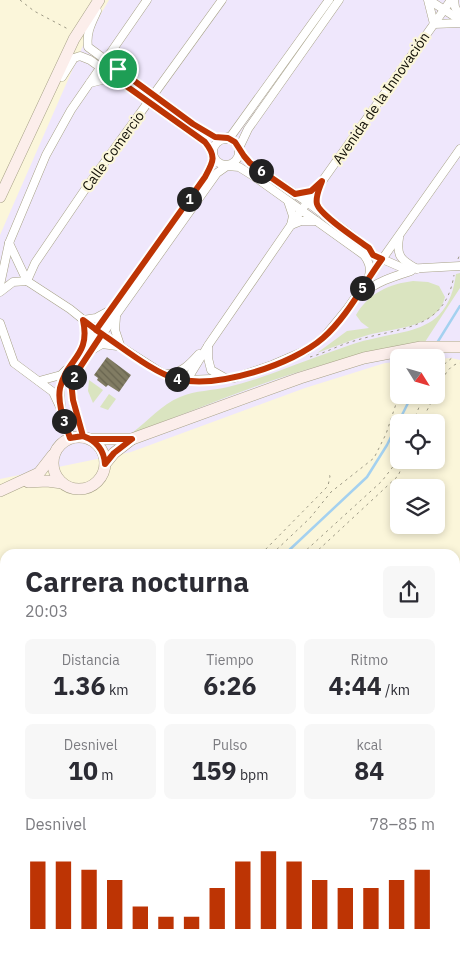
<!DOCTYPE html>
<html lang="es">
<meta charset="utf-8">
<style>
body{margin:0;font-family:"IBM Plex Sans",sans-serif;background:#f7f7f7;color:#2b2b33;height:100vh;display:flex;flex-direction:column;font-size:19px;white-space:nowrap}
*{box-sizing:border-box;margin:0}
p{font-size:16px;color:#7c7c81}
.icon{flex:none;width:28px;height:28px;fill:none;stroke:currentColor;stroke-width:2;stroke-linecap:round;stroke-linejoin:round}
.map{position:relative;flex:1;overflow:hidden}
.sheet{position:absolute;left:0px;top:549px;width:460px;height:406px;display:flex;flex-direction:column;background:#fff;border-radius:15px 15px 0 0;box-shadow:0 2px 8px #0003}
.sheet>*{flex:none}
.needle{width:32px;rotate:127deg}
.tools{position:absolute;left:390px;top:349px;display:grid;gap:10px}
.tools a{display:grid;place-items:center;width:55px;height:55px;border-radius:8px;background:#fff;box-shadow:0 2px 8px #0003;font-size:25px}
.pin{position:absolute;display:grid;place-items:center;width:42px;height:42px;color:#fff;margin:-21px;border:2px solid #fff;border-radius:50%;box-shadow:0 1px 5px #0007}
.km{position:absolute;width:25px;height:25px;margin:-12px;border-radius:50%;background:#222;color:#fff;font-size:14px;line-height:25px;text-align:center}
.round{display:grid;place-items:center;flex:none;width:52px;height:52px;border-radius:8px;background:#f7f7f7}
.summary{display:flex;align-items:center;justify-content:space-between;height:85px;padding:0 25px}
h1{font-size:28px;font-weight:700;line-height:38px}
.metrics{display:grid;grid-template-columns:repeat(3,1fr);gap:8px;height:85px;padding:5px 25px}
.metrics div{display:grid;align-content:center;border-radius:8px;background:#f7f7f7;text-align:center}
.metrics b{font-size:25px;font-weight:700}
.metrics small{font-size:14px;font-weight:400}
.metrics p{font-size:14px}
.chart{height:140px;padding:10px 25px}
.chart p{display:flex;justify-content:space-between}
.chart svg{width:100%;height:90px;margin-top:5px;stroke:#bd3404;stroke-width:6}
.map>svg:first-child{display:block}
.industrial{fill:#efe7fc}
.green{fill:#dae4c0}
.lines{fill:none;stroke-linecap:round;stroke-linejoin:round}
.stream{stroke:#a4d1f0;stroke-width:2.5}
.building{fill:url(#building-back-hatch)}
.minor-casing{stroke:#a7a287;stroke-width:9}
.secondary-casing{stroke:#a7a287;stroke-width:12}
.path{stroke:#9d9985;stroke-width:1;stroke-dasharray:2.5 4;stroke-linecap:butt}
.minor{stroke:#fff;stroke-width:8}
.secondary{stroke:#fceeeb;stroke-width:11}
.route-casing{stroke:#fff;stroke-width:10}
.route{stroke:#bd3404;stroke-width:6}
.labels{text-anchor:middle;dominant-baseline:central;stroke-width:4.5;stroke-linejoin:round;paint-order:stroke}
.street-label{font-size:14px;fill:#0f0d04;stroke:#fbf6da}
</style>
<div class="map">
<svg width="460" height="954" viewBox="0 0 460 954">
<defs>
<pattern id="building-back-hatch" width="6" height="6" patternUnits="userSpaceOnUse" patternTransform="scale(1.25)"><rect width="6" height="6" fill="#817c63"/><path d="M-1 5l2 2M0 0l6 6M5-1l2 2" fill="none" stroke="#68644f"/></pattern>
</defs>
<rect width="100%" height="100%" fill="#fbf6da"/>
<path class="industrial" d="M 109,0 L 460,0 L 460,360 L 451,358 L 436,359 L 436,358 L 399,358 L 399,362 L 385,363 L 305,388 L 131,452 L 0,479 L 0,235 L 85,41 Z"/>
<g class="green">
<path d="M 460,273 L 460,288 L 425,342 C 380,350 336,360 292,374 C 238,391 186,414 132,433 C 148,421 161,405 180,397 C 196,390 212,391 228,387 C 266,378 302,361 339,349 C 350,345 361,341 372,339 C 394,333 422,332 439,315 C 450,303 454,289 456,274 Z"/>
<path d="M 413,281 L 428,282 L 439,286 L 445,297 C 438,328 393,328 368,335 C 351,340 334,347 317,353 L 347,331 L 369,328 L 361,322 L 356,315 C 369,293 389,284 413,281 Z"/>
<path d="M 89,380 L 103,390 L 93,403 L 88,391 Z"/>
<path d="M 109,394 L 116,399 L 108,410 L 100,407 Z"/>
</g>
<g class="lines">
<g class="stream">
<path d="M 437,343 L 460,306"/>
<path d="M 430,358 L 434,350"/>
<path d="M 285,554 L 367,477 L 387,445 L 412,395"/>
<path d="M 149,954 L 149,950"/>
</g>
</g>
<path class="building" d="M 107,357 L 131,375 L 119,392 L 108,385 L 106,387 L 97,380 L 98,378 L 94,375 Z"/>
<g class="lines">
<g class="minor-casing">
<g id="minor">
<path d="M 339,0 L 248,129 L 239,148 L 243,156 L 250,163 L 307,202 L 369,248 L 373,255"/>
<path d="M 428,0 L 434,24 L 460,23"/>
<path d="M 429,0 L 460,20"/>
<path d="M 454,0 L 455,7 L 460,17"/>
<path d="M 97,11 C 91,24 86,33 88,47 L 193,124 L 215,137 L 224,138 L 231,136 L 329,0"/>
<path d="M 90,83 L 114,77"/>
<circle cx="226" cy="152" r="13"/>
<path d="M 288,201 L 293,216 L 291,225 L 301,221 L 316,221"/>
<path d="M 399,238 C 396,256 401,260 417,269"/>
<path d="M 9,243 L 27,281 L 70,309 L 101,334 L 162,373 L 187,380 L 234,378 L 272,365 L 307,350 L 324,337 L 347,309 L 460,149"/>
<path d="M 364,255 C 369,262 371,267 369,276"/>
<path d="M 27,281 L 35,263 L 86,188 L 222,0"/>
<path d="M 0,285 L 9,243 L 46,155 L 71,110 L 147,0"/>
<path d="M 0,292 L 13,282 L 27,281"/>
<path d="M 361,295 C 376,282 392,277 411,271"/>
<path d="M 116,317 L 115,330 L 120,345"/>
<path d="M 0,323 L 14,363 L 53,392 L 61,409 L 70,438"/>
<path d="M 84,345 L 86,332 L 83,320 L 96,318 L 107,312"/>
<path d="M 208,346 L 208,358 L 211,370 L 225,378"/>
<path d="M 92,350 L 102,344 L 117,346"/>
<path d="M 167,374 C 181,374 190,364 199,354"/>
<path d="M 187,380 L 209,344 L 291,225 L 451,0"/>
<path d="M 39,381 L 61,375 L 66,370"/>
<path d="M 61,409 L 60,388 L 69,368 L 205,177 C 213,162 217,157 205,142 L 90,60 L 80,56 L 74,58 L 62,77"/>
<path d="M 83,437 L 73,400 L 71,381 L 84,360 L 217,173 L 227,166 L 239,167 L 255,177 L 364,255 L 373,255 L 405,269 L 460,266"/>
</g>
</g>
<g class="secondary-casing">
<g id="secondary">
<path d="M 0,197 L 74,39 L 99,0"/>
<circle cx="79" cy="463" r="26"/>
<path d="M 90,439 L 132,439 L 300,378 L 364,358 L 421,347 L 460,347"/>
<path d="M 105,464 L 114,453 L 132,439"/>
<path d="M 28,482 L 47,481 L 62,483"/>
<path d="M 0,491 L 39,473 L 53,455"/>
</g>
</g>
<g class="path">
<path d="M 20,0 L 34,11 L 68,29"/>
<path d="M 458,259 L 460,254"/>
<path d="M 310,357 C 325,353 339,345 354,341 C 398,327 445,332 454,275"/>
<path d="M 436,374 L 441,367 L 453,357"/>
<path d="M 436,392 C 442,381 447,365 460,363"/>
<path d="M 413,422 L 424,395"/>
<path d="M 421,422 L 435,395"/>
<path d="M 261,554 L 328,486 L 330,476 L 328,473"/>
<path d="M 272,554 L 310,518 L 331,492 L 374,458 L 386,434 L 399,395"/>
<path d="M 302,554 L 382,481 L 395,464 L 399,456"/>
<path d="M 314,554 L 398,476 L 405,460"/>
<path d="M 0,881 L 5,875"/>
<path d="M 455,896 L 460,904"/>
<path d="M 460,932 L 460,933"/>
<path d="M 313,950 L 323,954"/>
<path d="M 130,954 L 131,950"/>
<path d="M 137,954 L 138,950"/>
<path d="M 161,954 L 161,950"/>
<path d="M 169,954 L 170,950"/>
<path d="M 276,954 L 276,952 L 289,950"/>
<path d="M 333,954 L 358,953 L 361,954"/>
</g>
<use href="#minor" class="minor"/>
<use href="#secondary" class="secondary"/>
</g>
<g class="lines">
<g class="route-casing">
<path id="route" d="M 118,69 L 105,60 L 101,68 L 205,142 C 217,157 213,162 205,177 L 96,330 L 102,334 L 71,381 L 73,400 L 83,436 C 97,441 104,450 105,464 L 114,453 L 132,439 L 90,439 L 83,436 L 70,438 C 65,423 57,404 60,388 C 67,358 91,356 83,320 C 90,325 96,330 102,334 C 123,348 154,373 177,379 C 217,389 292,365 323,338 C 347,317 363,285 382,259 L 373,255 L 369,248 C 358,240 320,215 317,204 C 315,197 320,187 322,181 L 311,191 L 295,194 L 250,163 L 244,156 L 235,142 L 228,138 L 215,137 L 193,124 L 118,69"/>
</g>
<use href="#route" class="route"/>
</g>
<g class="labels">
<g class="street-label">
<text transform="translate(381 98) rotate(-55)">Avenida de la Innovación</text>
<text transform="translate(113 151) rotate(-54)">Calle Comercio</text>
</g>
</g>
</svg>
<div class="tools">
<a><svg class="needle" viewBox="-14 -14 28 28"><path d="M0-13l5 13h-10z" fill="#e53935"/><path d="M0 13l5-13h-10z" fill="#7c7c81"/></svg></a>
<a><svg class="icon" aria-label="locate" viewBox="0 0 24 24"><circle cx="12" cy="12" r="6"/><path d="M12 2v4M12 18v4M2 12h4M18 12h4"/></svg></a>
<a><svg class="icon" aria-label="layers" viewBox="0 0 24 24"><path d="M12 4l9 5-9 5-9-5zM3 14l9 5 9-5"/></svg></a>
</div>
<div class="pin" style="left:118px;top:69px;background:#1e9e55"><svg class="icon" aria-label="arrive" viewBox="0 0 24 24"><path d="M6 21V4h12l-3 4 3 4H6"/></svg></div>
<b class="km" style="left:189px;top:199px">1</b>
<b class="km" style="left:74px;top:377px">2</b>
<b class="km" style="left:64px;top:421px">3</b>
<b class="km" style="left:177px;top:379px">4</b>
<b class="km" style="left:362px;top:288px">5</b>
<b class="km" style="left:261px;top:171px">6</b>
<section class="sheet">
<div class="summary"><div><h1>Carrera nocturna</h1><p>20:03</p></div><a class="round"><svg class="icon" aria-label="share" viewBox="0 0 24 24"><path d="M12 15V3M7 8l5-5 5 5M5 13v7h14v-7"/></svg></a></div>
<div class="metrics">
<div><p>Distancia</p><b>1.36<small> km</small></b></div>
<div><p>Tiempo</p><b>6:26</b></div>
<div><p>Ritmo</p><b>4:44<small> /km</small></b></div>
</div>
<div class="metrics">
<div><p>Desnivel</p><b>10<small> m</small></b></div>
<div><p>Pulso</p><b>159<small> bpm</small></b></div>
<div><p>kcal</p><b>84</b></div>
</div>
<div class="chart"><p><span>Desnivel</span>78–85 m</p>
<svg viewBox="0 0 160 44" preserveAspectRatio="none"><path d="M5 44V11M15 44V11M25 44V15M35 44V20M45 44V33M55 44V38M65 44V38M75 44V24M85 44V11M95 44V6M105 44V11M115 44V20M125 44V24M135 44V24M145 44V20M155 44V15"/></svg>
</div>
</section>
</div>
